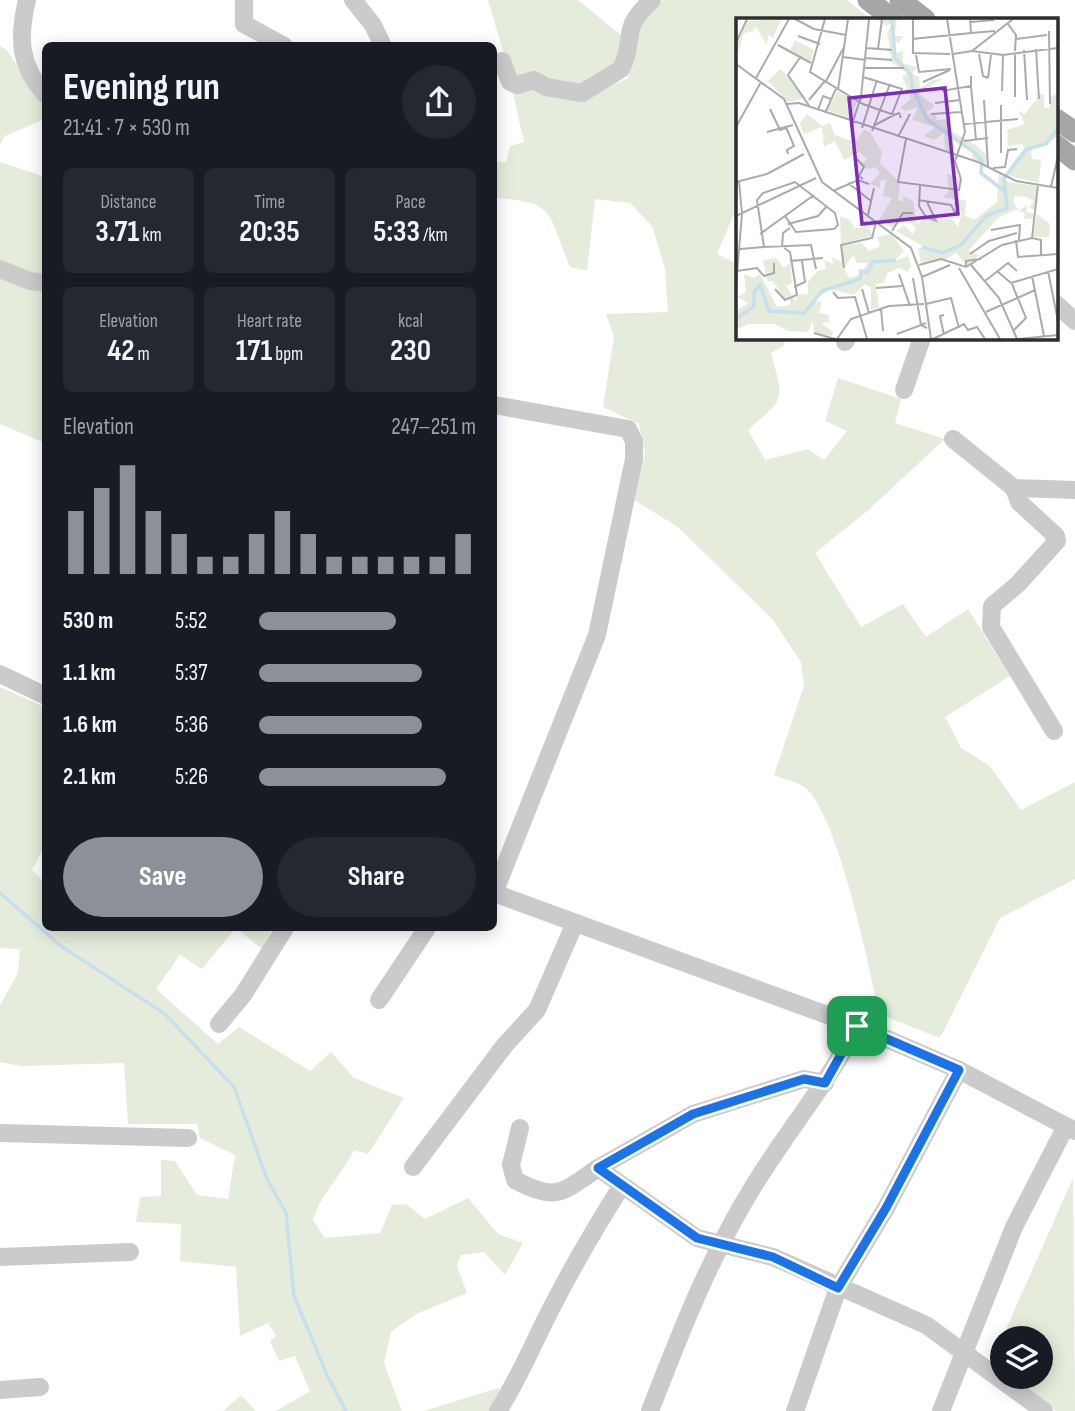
<!DOCTYPE html>
<meta charset="utf-8">
<style>
body{margin:0;font-family:"Sofia Sans Condensed",sans-serif;background:#242831;color:#f1f3f6;height:100vh;display:flex;flex-direction:column;font-size:26px;white-space:nowrap}
*{box-sizing:border-box;margin:0}
p{font-size:23px;color:#9ea1a6}
.icon{flex:none;width:38px;height:38px;fill:none;stroke:currentColor;stroke-width:2;stroke-linecap:round;stroke-linejoin:round}
.map{position:relative;flex:1;overflow:hidden}
.panel{position:absolute;left:42px;top:42px;width:455px;height:889px;display:flex;flex-direction:column;background:#171b24;border-radius:10px;box-shadow:0 4px 18px #0003}
.panel>*{flex:none}
.fabs{position:absolute;left:990px;top:1326px;display:grid;gap:14px}
.fabs a{display:grid;place-items:center;width:63px;height:63px;border-radius:50%;background:#171b24;box-shadow:0 4px 18px #0003;font-size:35px}
.pin{position:absolute;display:grid;place-items:center;width:60px;height:60px;color:#fff;margin:-30px;border-radius:14px;box-shadow:0 4px 10px #0006}
.round{display:grid;place-items:center;flex:none;width:74px;height:74px;border-radius:37px;background:#242831}
.head{display:flex;align-items:center;justify-content:space-between;height:119px;padding:0 21px}
h1{font-size:38px;font-weight:700;line-height:52px}
.metrics{display:grid;grid-template-columns:repeat(3,1fr);gap:10px;height:119px;padding:7px 21px}
.metrics div{display:grid;align-content:center;border-radius:10px;background:#242831;text-align:center}
.metrics b{font-size:30px;font-weight:700}
.metrics small{font-size:19px;font-weight:400}
.metrics p{font-size:19px}
.chart{height:196px;padding:14px 21px}
.chart p{display:flex;justify-content:space-between}
.chart svg{width:100%;height:126px;margin-top:7px;stroke:#8c9099;stroke-width:6}
.primary-button{display:flex;gap:14px;margin-top:auto;padding:14px 21px}
.primary-button a{flex:1;height:80px;border-radius:42px;background:#8c9099;color:#fff;font-size:28px;font-weight:700;line-height:80px;text-align:center}
.primary-button a+a{background:#242831;color:#f1f3f6}
ul{padding:0 21px;list-style:none;font-size:23px}
li{display:grid;grid-template-columns:112px 84px 1fr;align-items:center;height:52px}
li i{height:18px;border-radius:9px;background:#8c9099}
.map>svg:first-child{display:block}
.green{fill:#e5ecdb}
.lines{fill:none;stroke-linecap:round;stroke-linejoin:round}
.stream{stroke:#c6e0ed;stroke-width:3.5}
.minor{stroke:#cbcbcb;stroke-width:18}
.major{stroke:#a6a6a6;stroke-width:21}
.route-casing{stroke:#fff;stroke-width:14}
.route{stroke:#1a73e8;stroke-width:9}
.inset-river{fill:none;stroke:#c6e0ed;stroke-width:3.5}
.inset-road{fill:none;stroke:#ababab;stroke-width:2}
.view{fill:#7b2cbf;fill-opacity:0.15;stroke:#7b2cbf;stroke-width:3.5}
.inset-edge{fill:none;stroke:#2e2e2e;stroke-width:3.5}
</style>
<div class="map">
<svg width="1075" height="1411" viewBox="0 0 1075 1411">
<rect width="100%" height="100%" fill="#fff"/>
<g class="green">
<path d="M 488,0 L 578,0 L 622,36 L 617,65 L 578,90 L 511,78 Z"/>
<path d="M 663,0 L 847,0 L 871,19 L 737,19 L 737,207 L 717,254 L 737,264 L 737,338 L 787,338 L 783,346 L 771,353 C 784,402 786,396 748,430 L 765,460 L 808,449 L 824,460 L 847,431 L 825,421 L 838,378 L 901,399 L 895,423 L 945,439 L 866,512 L 815,553 L 861,627 L 903,604 L 926,637 L 968,609 L 1010,676 L 945,717 L 961,748 L 990,766 L 1021,810 L 1075,782 L 1075,879 L 1000,918 L 940,1038 L 879,1014 C 870,970 837,810 804,787 C 796,781 783,779 774,775 L 804,686 L 801,662 L 773,620 L 678,527 L 634,500 L 645,453 L 639,424 L 603,407 L 614,337 L 606,314 L 668,312 L 665,269 L 652,226 L 630,203 L 595,199 L 587,271 L 570,267 C 547,212 557,202 494,198 L 496,162 L 506,162 L 510,146 L 524,142 L 512,89 L 534,85 L 592,95 L 628,78 L 631,35 Z"/>
<path d="M 0,46 L 7,50 L 46,110 L 45,119 L 5,136 L 0,145 Z"/>
<path d="M 0,162 L 45,177 L 45,443 L 0,424 Z"/>
<path d="M 0,687 L 45,707 L 45,845 L 32,870 L 45,883 L 45,898 L 42,902 L 45,905 L 46,928 L 273,928 L 262,949 L 236,928 L 202,969 L 180,955 L 156,989 L 218,1044 L 239,1027 L 310,1071 L 331,1052 L 354,1078 L 404,1098 L 368,1154 L 354,1150 C 342,1174 320,1196 313,1220 L 325,1238 L 380,1233 L 392,1205 L 406,1204 L 425,1219 L 468,1198 L 498,1234 L 523,1243 L 505,1275 L 484,1252 L 461,1255 L 457,1266 L 467,1293 L 416,1314 L 391,1332 L 384,1363 L 402,1411 L 276,1411 L 310,1391 L 295,1356 L 279,1361 L 270,1341 L 276,1336 L 268,1323 L 240,1336 L 236,1267 L 180,1261 L 181,1224 L 136,1222 L 140,1197 L 161,1196 L 161,1160 L 175,1161 L 197,1195 L 228,1199 L 235,1155 L 200,1138 L 197,1124 L 128,1124 L 124,1063 L 21,1066 L 0,1062 L 0,1005 L 18,973 L 20,949 L 0,948 Z"/>
<path d="M 1073,1178 L 1075,1411 L 1056,1411 L 1011,1377 L 1041,1377 L 1041,1339 L 1003,1339 L 1003,1371 L 991,1363 Z"/>
<path d="M 498,1388 L 508,1402 L 504,1411 L 424,1411 Z"/>
<path d="M 241,1395 L 256,1411 L 223,1411 Z"/>
</g>
<g class="lines">
<path class="stream" d="M 0,893 L 61,946 L 165,1014 L 234,1087 L 267,1179 L 286,1213 L 294,1296 L 327,1375 L 346,1411"/>
<g class="minor">
<path d="M 27,0 C 18,38 19,66 46,95"/>
<path d="M 244,0 L 244,24 L 284,46"/>
<path d="M 353,0 L 373,25 L 383,46"/>
<path d="M 502,61 L 510,82 L 517,85 L 534,80 L 546,87 L 582,93 L 621,69 C 637,38 618,31 652,0"/>
<path d="M 0,269 L 30,281 L 46,283"/>
<path d="M 1056,304 L 1075,321"/>
<path d="M 845,342 L 847,338"/>
<path d="M 904,390 L 922,338"/>
<path d="M 494,405 L 628,429 L 634,441 L 634,459 L 597,635 L 494,893"/>
<path d="M 953,439 L 1014,488 L 1075,490"/>
<path d="M 1014,488 L 1019,502 L 1056,536 L 1057,541 L 1018,584 L 992,606 L 991,627 L 1054,731"/>
<path d="M 0,674 L 46,696"/>
<path d="M 494,893 L 857,1026 L 959,1070 L 1075,1131"/>
<path d="M 379,1000 L 427,928"/>
<path d="M 219,1024 L 243,995 L 285,928"/>
<path d="M 520,1128 L 511,1165 L 515,1180 C 557,1202 561,1193 598,1168 L 697,1238 L 773,1257 L 926,1325 L 1044,1411"/>
<path d="M 0,1133 L 188,1138"/>
<path d="M 413,1167 L 505,1045 L 537,1010 L 575,923"/>
<path d="M 598,1168 L 693,1114 L 804,1079 L 825,1083"/>
<path d="M 0,1257 L 130,1252"/>
<path d="M 0,1390 L 40,1387"/>
<path d="M 498,1411 C 520,1377 534,1341 553,1305 C 574,1264 597,1225 621,1187"/>
<path d="M 650,1411 C 679,1336 710,1256 753,1187 C 786,1132 828,1084 857,1026"/>
<path d="M 795,1411 L 838,1288 L 886,1208 L 959,1070"/>
<path d="M 941,1411 L 1014,1227 L 1066,1126"/>
</g>
<g class="major">
<path d="M 868,0 L 893,19"/>
<path d="M 900,0 L 925,19"/>
<path d="M 1056,119 L 1075,132"/>
<path d="M 1056,145 L 1075,160"/>
</g>
</g>
<g class="lines">
<g class="route-casing">
<path id="route" d="M 857,1026 L 959,1070 L 886,1208 L 838,1288 L 773,1257 L 697,1238 L 598,1168 L 693,1114 L 804,1079 L 825,1083 Z"/>
</g>
<use href="#route" class="route"/>
</g>
<g transform="translate(736 18)">
<rect width="322" height="322" fill="#fff"/>
<path d="M 46,1 L 37,20 L 32,17 L 31,27 L 19,8 L 18,13 L 8,15 L 3,32 L 0,31 L 11,3 ZM 140,1 L 161,1 L 158,18 L 167,18 L 163,25 L 158,21 L 159,36 L 167,32 L 167,45 L 181,49 L 176,56 L 183,59 L 184,70 L 197,62 L 207,61 L 182,75 L 199,88 L 190,95 L 200,97 L 201,102 L 212,101 L 212,111 L 240,127 L 251,137 L 253,147 L 237,141 L 236,134 L 218,121 L 216,135 L 209,131 L 208,115 L 198,122 L 188,118 L 199,109 L 176,102 L 182,89 L 169,93 L 164,90 L 175,81 L 173,73 L 165,77 L 171,70 L 166,58 L 173,55 L 151,42 L 156,38 L 150,30 L 154,29 L 151,16 L 156,5 L 150,8 ZM 59,22 L 78,32 L 74,45 L 54,32 ZM 44,51 L 46,52 L 70,80 L 52,84 L 32,63 ZM 102,73 L 121,84 L 115,101 L 91,92 ZM 322,75 L 322,119 L 295,133 L 296,141 L 305,142 L 303,165 L 274,158 L 270,155 L 288,130 L 286,126 L 272,128 L 271,112 L 289,106 L 282,93 L 289,96 L 304,76 L 308,76 L 308,90 L 313,90 L 315,79 ZM 71,96 L 86,108 L 94,105 L 99,117 L 116,123 L 115,129 L 128,112 L 134,114 L 146,134 L 144,145 L 164,165 L 162,182 L 167,184 L 167,178 L 177,183 L 181,207 L 188,199 L 216,201 L 222,209 L 226,194 L 217,186 L 221,182 L 207,179 L 213,174 L 211,156 L 225,160 L 223,181 L 230,183 L 229,198 L 238,202 L 261,184 L 263,155 L 272,164 L 301,168 L 300,192 L 293,190 L 298,183 L 290,179 L 279,178 L 277,184 L 283,193 L 291,187 L 290,194 L 299,196 L 298,201 L 288,201 L 289,195 L 279,192 L 262,200 L 232,233 L 243,237 L 231,248 L 220,234 L 211,241 L 185,245 L 182,230 L 188,229 L 160,213 L 168,207 L 177,216 L 180,210 L 174,204 L 166,199 L 156,210 L 143,202 L 156,180 L 147,178 L 150,162 L 144,163 L 144,170 L 134,166 L 144,155 L 140,149 L 130,151 L 126,145 L 131,141 L 123,134 L 108,142 L 99,123 L 88,129 L 86,109 L 68,116 L 64,105 ZM 301,196 L 314,206 L 313,219 L 297,219 ZM 104,198 L 114,202 L 118,210 L 133,209 L 136,218 L 105,226 ZM 155,216 L 168,233 L 158,243 L 172,238 L 175,248 L 172,254 L 163,250 L 151,255 L 148,265 L 140,266 L 143,289 L 135,292 L 135,270 L 129,266 L 118,277 L 93,271 L 79,283 L 86,284 L 83,295 L 93,297 L 93,304 L 85,305 L 97,314 L 95,318 L 78,315 L 77,302 L 72,314 L 51,313 L 39,306 L 12,306 L 0,312 L 0,284 L 2,291 L 12,285 L 1,279 L 10,274 L 8,256 L 18,260 L 24,256 L 41,289 L 54,287 L 54,280 L 49,281 L 37,263 L 31,263 L 27,242 L 40,240 L 48,250 L 54,244 L 56,265 L 50,268 L 60,283 L 61,277 L 72,276 L 72,264 L 81,253 L 90,251 L 88,242 L 97,246 L 96,239 L 105,244 L 106,227 L 126,225 L 133,233 L 144,228 L 141,219 ZM 117,237 L 121,245 L 132,245 L 123,257 L 113,260 L 108,250 Z" fill="#e5ecdb" fill-rule="evenodd"/>
<path class="inset-river" d="M 156,1 L 159,40 L 175,57 L 177,71 L 191,101 L 239,135 L 246,143 L 245,155 L 268,173M 186,229 L 206,235 L 225,227 L 250,198 L 271,190 L 268,160 L 291,131 L 310,126 L 322,110M 0,301 L 18,288 L 18,274 L 24,267 L 33,293 L 68,295 L 86,273 L 124,261 L 125,253 L 131,255 L 137,244 L 160,242"/>
<path class="inset-road" d="M 59,1 L 78,11 L 110,17M 89,1 L 74,54 L 127,86 L 158,97 L 163,95 L 165,100M 177,1 L 177,35 L 214,36M 234,4 L 258,2M 272,6 L 280,17 L 279,33M 313,13 L 314,86M 235,15 L 259,13M 62,18 L 84,26M 176,21 L 235,15 L 234,1M 280,21 L 311,17M 0,25 L 11,1M 42,27 L 75,45M 131,30 L 156,32M 142,31 L 146,1M 300,31 L 303,81M 288,32 L 291,82M 236,33 L 267,37 L 322,30M 217,36 L 236,33 L 277,1M 243,36 L 247,58 L 252,60M 279,36 L 279,79M 180,37 L 183,54 L 215,51M 65,38 L 52,57 L 74,89M 107,39 L 130,42M 130,40 L 156,42M 0,46 L 48,81 L 86,164 L 175,230 L 186,259 L 195,321M 129,50 L 168,50M 127,59 L 166,71 L 156,96M 20,60 L 53,1M 252,60 L 255,37M 187,64 L 214,52M 89,65 L 108,29M 235,68 L 240,122M 102,72 L 112,1M 206,73 L 235,68 L 235,58M 266,73 L 267,37M 73,82 L 88,64M 248,82 L 252,148M 199,85 L 225,82M 51,86 L 63,85 L 242,144 L 280,163 L 322,170M 34,91 L 44,112 L 50,110M 82,92 L 87,78 L 95,81M 89,95 L 100,71M 195,96 L 226,94M 116,106 L 125,79 L 133,1M 228,106 L 282,101M 139,107 L 158,97M 0,109 L 25,64M 50,109 L 58,128 L 51,132 L 52,136M 126,110 L 141,62M 136,113 L 154,66M 31,114 L 57,107M 162,119 L 174,96M 170,121 L 162,164 L 223,172 L 225,161 L 219,143 L 229,114 L 211,1M 228,123 L 252,120M 265,135 L 265,87M 121,141 L 128,149 L 123,158 L 127,161M 257,150 L 269,149 L 272,132 L 281,131M 0,164 L 31,156 L 68,136M 112,165 L 135,183M 184,167 L 183,188 L 190,199 L 200,203 L 191,184M 315,169 L 322,138M 97,173 L 122,162 L 133,166M 182,182 L 215,187 L 220,196M 132,197 L 138,170M 0,198 L 80,160M 49,198 L 60,214 L 98,211M 52,206 L 82,198 L 91,188M 255,212 L 284,207 L 283,222M 156,213 L 167,195 L 177,195M 24,216 L 78,177M 296,220 L 302,167M 280,222 L 282,239 L 322,236M 46,229 L 47,215 L 54,210M 4,231 L 28,229M 234,236 L 253,223 L 281,215M 54,243 L 87,240M 183,247 L 205,241 L 230,249 L 266,227 L 296,220 L 305,222 L 305,238M 235,247 L 263,280 L 281,321M 230,249 L 230,243 L 245,241M 108,250 L 105,227 L 136,220 L 140,204M 223,250 L 264,321M 80,251 L 75,227 L 28,229 L 21,182 L 27,175 L 59,164 L 99,195 L 102,207 L 98,211M 1,253 L 21,250 L 28,258 L 38,255 L 38,245M 312,253 L 322,303M 262,254 L 275,265 L 322,251M 163,256 L 174,288M 296,258 L 308,318M 186,259 L 214,247M 177,260 L 185,307 L 190,305M 249,263 L 272,245 L 281,253M 276,266 L 290,300 L 278,312M 0,268 L 6,196 L 3,163M 58,269 L 69,264 L 66,243M 140,270 L 166,268M 39,271 L 49,282 L 61,277 L 54,234 L 48,230M 126,271 L 133,295M 97,274 L 102,280 L 119,279 L 131,321M 190,286 L 215,280 L 223,310M 145,291 L 147,313M 250,294 L 299,272M 78,315 L 99,321M 161,316 L 185,307 L 191,310M 208,317 L 204,298 L 208,297M 101,321 L 115,301 L 153,288 L 188,286M 197,321 L 228,306 L 232,312 L 241,309 L 249,321M 282,321 L 322,317"/>
<path class="view" d="M 209,70 L 222,196 L 126,206 L 113,80 Z"/>
<rect width="322" height="322" class="inset-edge"/>
</g>
</svg>
<div class="fabs">
<a><svg class="icon" aria-label="layers" viewBox="0 0 24 24"><path d="M12 4l9 5-9 5-9-5zM3 14l9 5 9-5"/></svg></a>
</div>
<div class="pin" style="left:857px;top:1026px;background:#1e9e55"><svg class="icon" aria-label="arrive" viewBox="0 0 24 24"><path d="M6 21V4h12l-3 4 3 4H6"/></svg></div>
<section class="panel">
<div class="head"><div><h1>Evening run</h1><p>21:41 · 7 × 530 m</p></div><a class="round"><svg class="icon" aria-label="share" viewBox="0 0 24 24"><path d="M12 15V3M7 8l5-5 5 5M5 13v7h14v-7"/></svg></a></div>
<div class="metrics">
<div><p>Distance</p><b>3.71<small> km</small></b></div>
<div><p>Time</p><b>20:35</b></div>
<div><p>Pace</p><b>5:33<small> /km</small></b></div>
</div>
<div class="metrics">
<div><p>Elevation</p><b>42<small> m</small></b></div>
<div><p>Heart rate</p><b>171<small> bpm</small></b></div>
<div><p>kcal</p><b>230</b></div>
</div>
<div class="chart"><p><span>Elevation</span>247–251 m</p>
<svg viewBox="0 0 160 44" preserveAspectRatio="none"><path d="M5 44V22M15 44V14M25 44V6M35 44V22M45 44V30M55 44V38M65 44V38M75 44V30M85 44V22M95 44V30M105 44V38M115 44V38M125 44V38M135 44V38M145 44V38M155 44V30"/></svg>
</div>
<ul>
<li><b>530 m</b>5:52<i style="width:63%"></i></li>
<li><b>1.1 km</b>5:37<i style="width:75%"></i></li>
<li><b>1.6 km</b>5:36<i style="width:75%"></i></li>
<li><b>2.1 km</b>5:26<i style="width:86%"></i></li>
</ul>
<div class="primary-button"><a>Save</a><a>Share</a></div>
</section>
</div>
